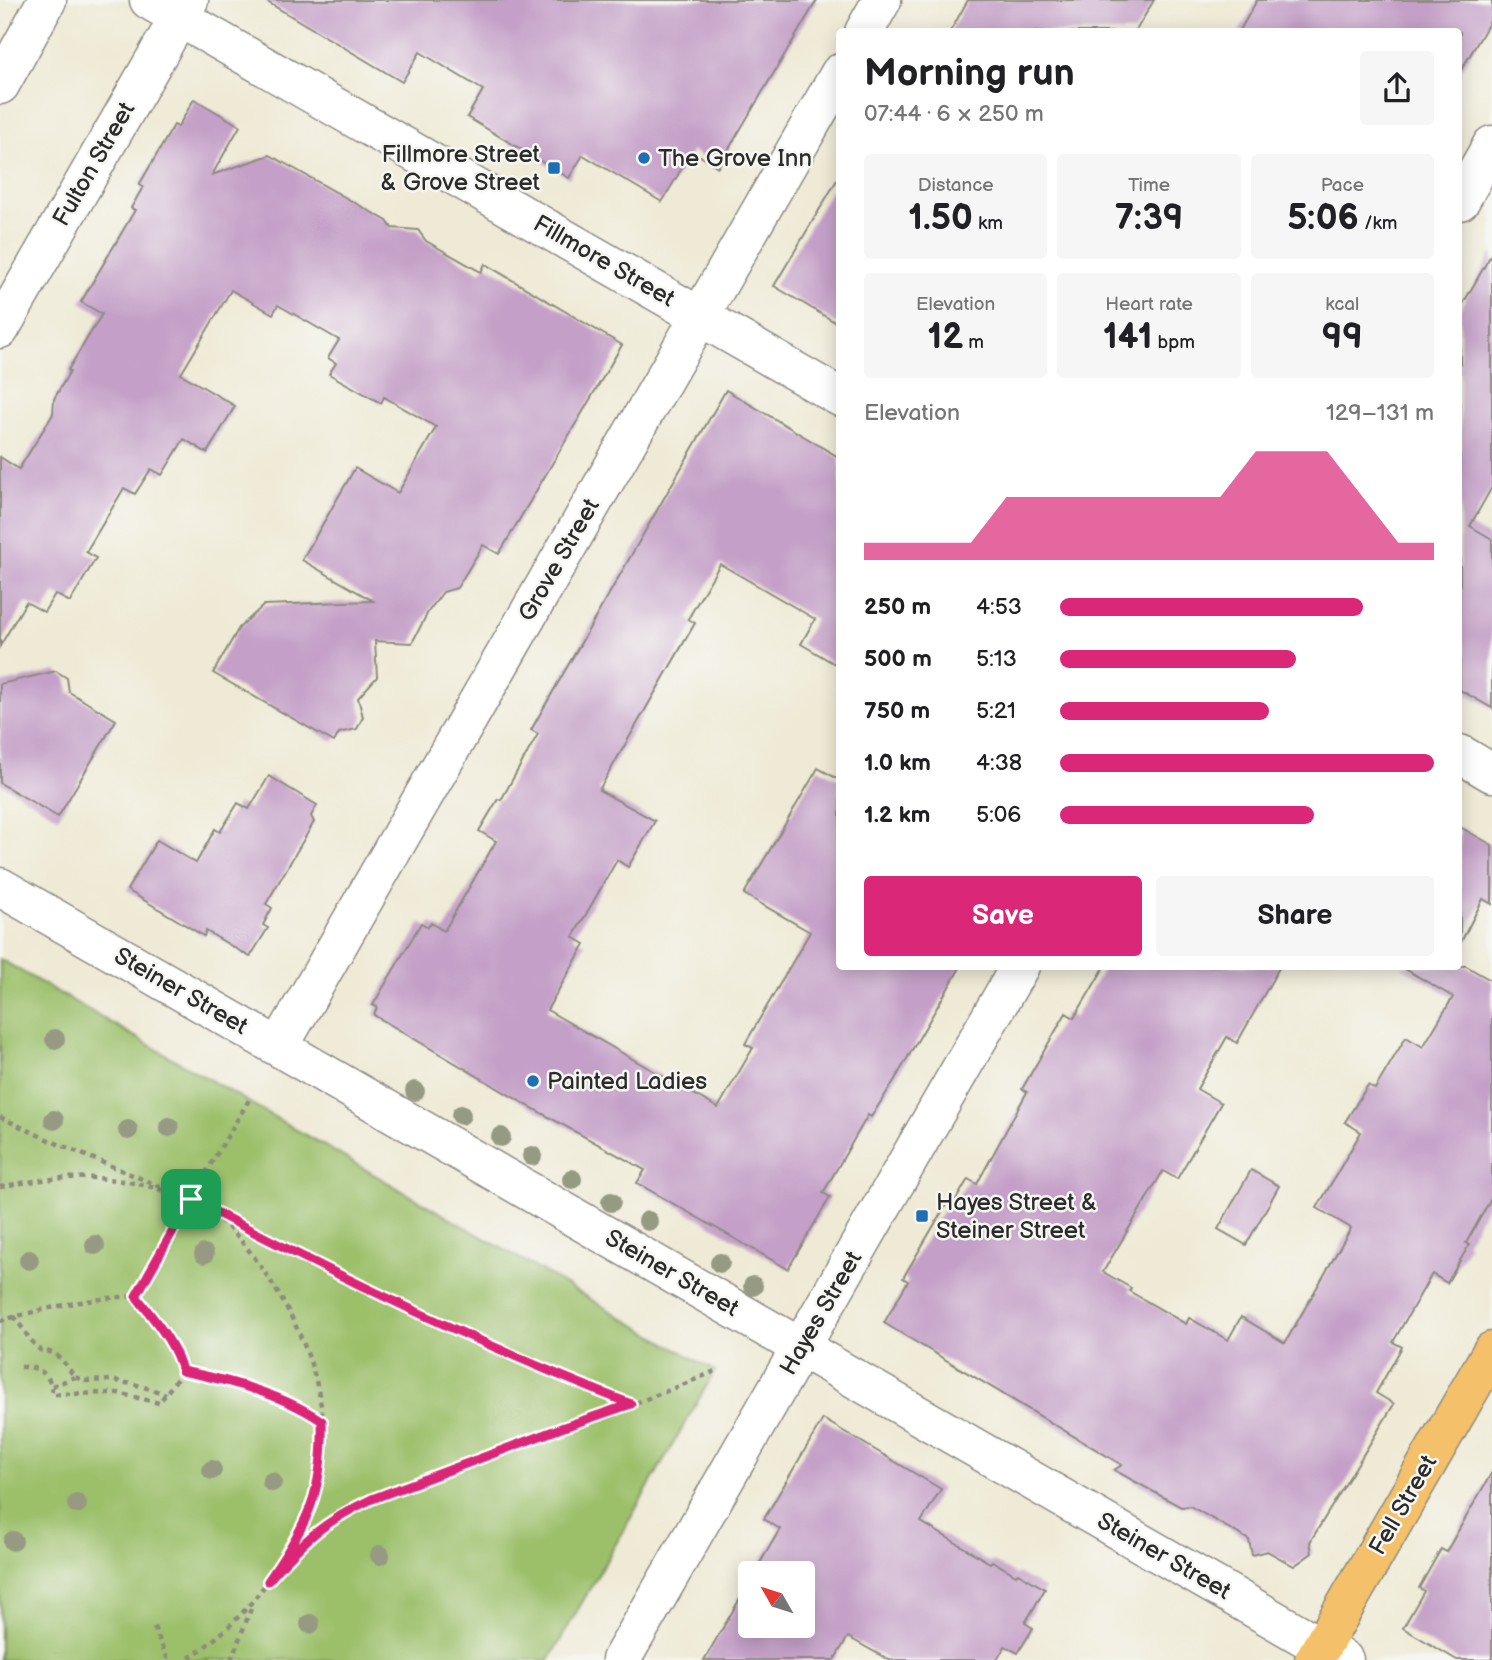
<!DOCTYPE html>
<meta charset="utf-8">
<style>
body{margin:0;font-family:"Balsamiq Sans",sans-serif;background:#f6f6f6;color:#202124;height:100vh;display:flex;flex-direction:column;font-size:26px;white-space:nowrap}
*{box-sizing:border-box;margin:0}
p{font-size:23px;color:#757577}
.icon{flex:none;width:38px;height:38px;fill:none;stroke:currentColor;stroke-width:2;stroke-linecap:round;stroke-linejoin:round}
.map{position:relative;flex:1;overflow:hidden}
.details{position:absolute;left:836px;top:28px;width:626px;height:942px;display:flex;flex-direction:column;background:#fff;border-radius:7px;box-shadow:0 4px 18px #0003}
.details>*{flex:none}
.needle{width:46px;rotate:309deg}
.controls{position:absolute;left:738px;top:1561px;display:grid;gap:14px}
.controls a{display:grid;place-items:center;width:77px;height:77px;border-radius:7px;background:#fff;box-shadow:0 4px 18px #0003;font-size:35px}
.pin{position:absolute;display:grid;place-items:center;width:60px;height:60px;color:#fff;margin:-30px;border-radius:14px;box-shadow:0 4px 10px #0006}
.round{display:grid;place-items:center;flex:none;width:74px;height:74px;border-radius:7px;background:#f6f6f6}
.head{display:flex;align-items:center;justify-content:space-between;height:119px;padding:0 28px}
h1{font-size:38px;font-weight:600;line-height:52px}
.figures{display:grid;grid-template-columns:repeat(3,1fr);gap:10px;height:119px;padding:7px 28px}
.figures div{display:grid;align-content:center;border-radius:7px;background:#f6f6f6;text-align:center}
.figures b{font-size:35px;font-weight:600}
.figures small{font-size:19px;font-weight:400}
.figures p{font-size:19px}
.chart{height:196px;padding:14px 28px}
.chart p{display:flex;justify-content:space-between}
.chart svg{width:100%;height:126px;margin-top:7px;fill:#db2777;opacity:.7}
.primary-button{display:flex;gap:14px;margin-top:auto;padding:14px 28px}
.primary-button a{flex:1;height:80px;border-radius:7px;background:#db2777;color:#fff;font-size:28px;font-weight:600;line-height:80px;text-align:center}
.primary-button a+a{background:#f6f6f6;color:#202124}
ul{padding:0 28px;list-style:none;font-size:23px}
li{display:grid;grid-template-columns:112px 84px 1fr;align-items:center;height:52px}
li i{height:18px;border-radius:9px;background:#db2777}
.map>svg:first-child{display:block}
.green{fill:#9cc06a;stroke:#64764a;stroke-width:2}
.building{fill:#c4a0c8}
.lines{fill:none;stroke-linecap:round;stroke-linejoin:round}
.minor-casing{stroke:#8d8a80;stroke-width:41}
.major-casing{stroke:#8d8a80;stroke-width:41}
.path{stroke:#8d8a80;stroke-width:4.5;stroke-dasharray:5 5;stroke-linecap:butt}
.minor{stroke:#fff;stroke-width:38}
.major{stroke:#f4c16a;stroke-width:38}
.tree{fill:#969a82}
.route-casing{stroke:#fff;stroke-width:14}
.route{stroke:#db2777;stroke-width:9}
.poi-dot{fill:#1f6fb2;stroke:#f6f6f2;stroke-width:2.5}
.labels{text-anchor:middle;dominant-baseline:central;stroke-width:5;stroke-linejoin:round;paint-order:stroke}
.poi-label{font-size:24px;fill:#2b2b2b;stroke:#f6f6f2;text-anchor:start}
.street-label{font-size:24px;fill:#2b2b2b;stroke:#f6f6f2}
</style>
<div class="map">
<svg width="1492" height="1660" viewBox="0 0 1492 1660">
<rect width="100%" height="100%" fill="#f6f6f2"/>
<filter id="ink" filterUnits="userSpaceOnUse"><feTurbulence type="fractalNoise" baseFrequency=".0143" numOctaves="2"/><feDisplacementMap in="SourceGraphic" scale="14" xChannelSelector="R" yChannelSelector="G"/><feConvolveMatrix kernelMatrix="1 2 1 2 8 2 1 2 1" color-interpolation-filters="sRGB"/></filter>
<filter id="wash" filterUnits="userSpaceOnUse"><feTurbulence type="fractalNoise" baseFrequency=".00686" numOctaves="4" result="noise"/><feDisplacementMap in="SourceGraphic" scale="28" xChannelSelector="R" yChannelSelector="G"/><feGaussianBlur stdDeviation="1.57" result="paint"/><feColorMatrix in="noise" values="0 0 0 0 0 0 0 0 0 0 0 0 0 0 0 0 0 1.4 0 .05"/><feComposite in="paint" operator="in"/></filter>
<g filter="url(#wash)">
<rect width="100%" height="100%" fill="#efead5"/>
<path class="green" d="M 0,959 L 715,1371 L 549,1660 L 0,1660 Z"/>
<g id="blocks">
<g class="building">
<path d="M 264,0 L 817,0 L 718,167 L 692,151 L 662,202 L 583,155 L 569,178 L 467,117 L 483,90 L 420,52 L 402,82 Z"/>
<path d="M 968,0 L 1154,0 L 1135,32 L 950,32 Z"/>
<path d="M 1257,0 L 1492,0 L 1492,18 L 1460,72 L 1460,32 L 1239,32 Z"/>
<path d="M 194,99 L 240,126 L 212,175 L 270,155 L 387,221 L 392,228 L 418,230 L 426,241 L 481,272 L 485,264 L 622,345 L 499,554 L 483,545 L 457,588 L 443,592 L 428,612 L 412,643 L 375,641 L 377,677 L 358,698 L 363,717 L 357,729 L 339,733 L 334,742 L 213,673 L 239,628 L 264,605 L 373,601 L 302,560 L 355,468 L 398,493 L 436,427 L 384,397 L 381,403 L 329,374 L 336,363 L 328,358 L 339,340 L 278,305 L 273,314 L 231,290 L 181,374 L 235,406 L 207,453 L 184,439 L 162,475 L 151,469 L 135,494 L 124,488 L 86,552 L 96,558 L 70,602 L 55,594 L 44,612 L 26,602 L 0,646 L 0,457 L 19,469 L 53,414 L 54,399 L 70,371 L 68,370 L 102,314 L 81,302 L 135,210 L 131,208 L 143,187 L 139,185 L 174,125 L 178,127 Z"/>
<path d="M 840,175 L 840,325 L 774,286 Z"/>
<path d="M 1492,253 L 1492,487 L 1470,526 L 1492,539 L 1492,708 L 1460,690 L 1460,309 Z"/>
<path d="M 726,390 L 840,458 L 840,667 L 801,644 L 815,619 L 720,564 L 688,619 L 695,623 L 599,790 L 655,821 L 628,867 L 617,860 L 573,937 L 585,944 L 547,1010 L 718,1108 L 753,1048 L 745,1044 L 810,932 L 744,894 L 818,768 L 840,780 L 840,966 L 961,966 L 894,1081 L 871,1117 L 868,1115 L 823,1193 L 830,1197 L 788,1269 L 637,1183 L 645,1170 L 523,1103 L 374,1015 L 377,1007 L 373,1005 L 421,923 L 428,927 L 431,923 L 444,931 L 496,841 L 479,831 L 498,799 L 501,800 L 538,734 L 531,730 Z"/>
<path d="M 56,671 L 67,678 L 69,692 L 116,720 L 58,817 L 0,783 L 0,684 Z"/>
<path d="M 269,776 L 317,805 L 311,816 L 314,822 L 266,904 L 272,908 L 263,925 L 268,928 L 250,957 L 206,931 L 204,936 L 127,890 L 157,840 L 196,863 L 215,829 L 220,832 L 238,803 L 249,809 Z"/>
<path d="M 1460,827 L 1492,845 L 1492,904 L 1483,899 L 1460,944 Z"/>
<path d="M 1105,966 L 1280,966 L 1237,1043 L 1227,1037 L 1197,1089 L 1221,1103 L 1177,1179 L 1163,1171 L 1103,1272 L 1131,1288 L 1129,1291 L 1186,1324 L 1189,1318 L 1228,1340 L 1241,1317 L 1285,1343 L 1351,1228 L 1317,1208 L 1361,1132 L 1345,1122 L 1368,1085 L 1375,1089 L 1406,1037 L 1423,1047 L 1453,997 L 1400,966 L 1466,966 L 1492,981 L 1492,1197 L 1466,1243 L 1469,1245 L 1447,1283 L 1432,1274 L 1393,1342 L 1402,1347 L 1376,1393 L 1394,1404 L 1310,1542 L 1312,1553 L 1294,1566 L 1267,1551 L 1252,1555 L 1249,1540 L 1190,1506 L 1181,1507 L 1114,1470 L 1122,1465 L 884,1323 L 908,1281 L 903,1278 L 949,1200 L 954,1203 L 968,1179 L 977,1184 L 1027,1092 L 1022,1089 L 1066,1013 L 1074,1018 Z"/>
<path d="M 1251,1170 L 1279,1186 L 1246,1245 L 1218,1229 Z"/>
<path d="M 823,1419 L 941,1489 L 921,1522 L 990,1563 L 992,1561 L 1016,1575 L 1018,1573 L 1045,1589 L 1025,1623 L 1033,1628 L 1018,1653 L 1005,1646 L 997,1660 L 889,1660 L 848,1637 L 834,1660 L 704,1660 L 751,1580 L 751,1626 L 803,1626 L 803,1573 L 754,1573 L 780,1529 L 764,1519 Z"/>
<path d="M 1492,1472 L 1492,1660 L 1457,1660 L 1403,1628 L 1424,1591 L 1419,1588 L 1441,1549 L 1446,1552 Z"/>
</g>
</g>
</g>
<g filter="url(#ink)">
<use href="#blocks" fill-opacity="0" stroke="#8d8a80" stroke-width="2"/>
<g class="lines">
<g class="minor-casing">
<g id="minor">
<path d="M 149,0 L 840,397"/>
<path d="M 864,32 L 882,0"/>
<path d="M 0,85 L 47,0"/>
<path d="M 1460,201 L 1492,145"/>
<path d="M 0,329 L 189,0"/>
<path d="M 1460,754 L 1492,773"/>
<path d="M 0,887 L 1344,1660"/>
<path d="M 279,1047 L 840,73"/>
<path d="M 621,1660 L 1020,966"/>
</g>
</g>
<g class="major-casing">
<path id="major" d="M 1314,1660 L 1492,1351"/>
</g>
<g class="path">
<path d="M 0,1117 L 51,1141 L 166,1189"/>
<path d="M 0,1187 C 58,1175 105,1173 162,1190 C 172,1193 184,1195 192,1200 C 230,1221 256,1257 278,1293 C 312,1349 335,1420 318,1486 C 310,1517 294,1545 275,1571 C 248,1610 226,1633 186,1660"/>
<path d="M 209,1209 C 347,1281 486,1348 631,1404"/>
<path d="M 137,1296 C 154,1320 175,1342 182,1372 C 229,1380 281,1394 321,1420"/>
<path d="M 14,1316 L 31,1341 L 40,1350 L 54,1353 L 61,1359 L 75,1377 L 85,1381 L 110,1380 L 137,1385 L 166,1394"/>
<path d="M 0,1321 C 45,1308 90,1298 137,1296 L 173,1228 L 249,1100"/>
<path d="M 21,1367 C 39,1366 52,1375 52,1394 L 118,1393 L 159,1403 L 182,1372"/>
<path d="M 52,1386 L 75,1377"/>
<path d="M 284,1562 C 333,1506 398,1489 465,1464 C 548,1432 634,1407 715,1371"/>
<path d="M 154,1627 L 168,1660"/>
<path d="M 231,1660 L 251,1609"/>
</g>
<use href="#minor" class="minor"/>
<use href="#major" class="major"/>
</g>
<g class="tree">
<circle cx="55" cy="1039" r="10"/>
<circle cx="415" cy="1091" r="10"/>
<circle cx="461" cy="1115" r="10"/>
<circle cx="54" cy="1120" r="10"/>
<circle cx="169" cy="1127" r="10"/>
<circle cx="128" cy="1130" r="10"/>
<circle cx="501" cy="1137" r="10"/>
<circle cx="532" cy="1156" r="10"/>
<circle cx="572" cy="1179" r="10"/>
<circle cx="611" cy="1202" r="10"/>
<circle cx="648" cy="1221" r="10"/>
<circle cx="95" cy="1245" r="10"/>
<circle cx="204" cy="1254" r="10"/>
<circle cx="29" cy="1260" r="10"/>
<circle cx="720" cy="1263" r="10"/>
<circle cx="753" cy="1286" r="10"/>
<circle cx="212" cy="1470" r="10"/>
<circle cx="272" cy="1482" r="10"/>
<circle cx="77" cy="1504" r="10"/>
<circle cx="13" cy="1541" r="10"/>
<circle cx="380" cy="1555" r="10"/>
<circle cx="310" cy="1624" r="10"/>
</g>
</g>
<g class="lines" filter="url(#ink)">
<g class="route-casing">
<path id="route" d="M 191,1199 C 334,1275 480,1345 631,1404 L 564,1427 L 372,1499 C 323,1522 304,1540 268,1581 C 308,1524 324,1491 322,1421 C 282,1394 229,1380 182,1371 C 175,1342 154,1320 136,1296 Z"/>
</g>
<use href="#route" class="route"/>
</g>
<g class="poi-dot">
<circle cx="644" cy="158" r="7"/>
<rect x="547" y="161" width="14" height="14" rx="3.5"/>
<circle cx="533" cy="1081" r="7"/>
<rect x="915" y="1209" width="14" height="14" rx="3.5"/>
</g>
<g class="labels">
<g class="poi-label">
<text x="540" y="154" text-anchor="end">Fillmore Street<tspan x="540" dy="28">&amp; Grove Street</tspan></text>
<text x="658" y="158">The Grove Inn</text>
<text x="547" y="1081">Painted Ladies</text>
<text x="936" y="1202">Hayes Street &amp;<tspan x="936" dy="28">Steiner Street</tspan></text>
</g>
<g class="street-label">
<text transform="translate(94 164) rotate(-60)">Fulton Street</text>
<text transform="translate(604 261) rotate(30)">Fillmore Street</text>
<text transform="translate(559 560) rotate(-60)">Grove Street</text>
<text transform="translate(181 991) rotate(30)">Steiner Street</text>
<text transform="translate(672 1273) rotate(30)">Steiner Street</text>
<text transform="translate(821 1313) rotate(-60)">Hayes Street</text>
<text transform="translate(1403 1505) rotate(-60)">Fell Street</text>
<text transform="translate(1164 1556) rotate(30)">Steiner Street</text>
</g>
</g>
</svg>
<div class="controls">
<a><svg class="needle" viewBox="-14 -14 28 28"><path d="M0-13l5 13h-10z" fill="#e53935"/><path d="M0 13l5-13h-10z" fill="#757577"/></svg></a>
</div>
<div class="pin" style="left:191px;top:1199px;background:#1e9e55"><svg class="icon" aria-label="arrive" viewBox="0 0 24 24"><path d="M6 21V4h12l-3 4 3 4H6"/></svg></div>
<section class="details">
<div class="head"><div><h1>Morning run</h1><p>07:44 · 6 × 250 m</p></div><a class="round"><svg class="icon" aria-label="share" viewBox="0 0 24 24"><path d="M12 15V3M7 8l5-5 5 5M5 13v7h14v-7"/></svg></a></div>
<div class="figures">
<div><p>Distance</p><b>1.50<small> km</small></b></div>
<div><p>Time</p><b>7:39</b></div>
<div><p>Pace</p><b>5:06<small> /km</small></b></div>
</div>
<div class="figures">
<div><p>Elevation</p><b>12<small> m</small></b></div>
<div><p>Heart rate</p><b>141<small> bpm</small></b></div>
<div><p>kcal</p><b>99</b></div>
</div>
<div class="chart"><p><span>Elevation</span>129–131 m</p>
<svg viewBox="0 0 160 44" preserveAspectRatio="none"><path d="M0 44V38L10 38L20 38L30 38L40 22L50 22L60 22L70 22L80 22L90 22L100 22L110 6L120 6L130 6L140 22L150 38L160 38V44z"/></svg>
</div>
<ul>
<li><b>250 m</b>4:53<i style="width:81%"></i></li>
<li><b>500 m</b>5:13<i style="width:63%"></i></li>
<li><b>750 m</b>5:21<i style="width:56%"></i></li>
<li><b>1.0 km</b>4:38<i style="width:100%"></i></li>
<li><b>1.2 km</b>5:06<i style="width:68%"></i></li>
</ul>
<div class="primary-button"><a>Save</a><a>Share</a></div>
</section>
</div>
